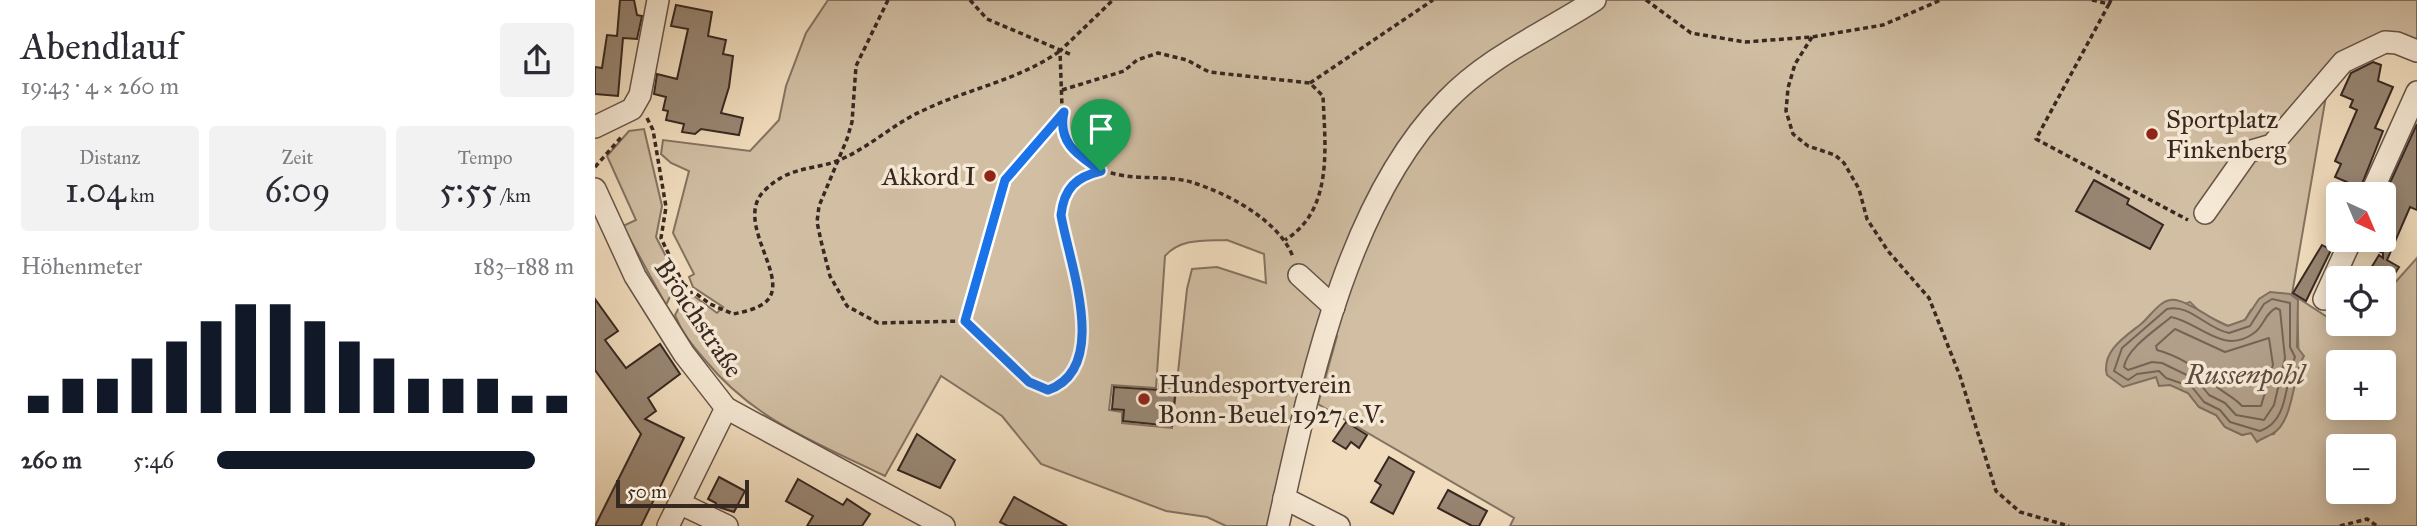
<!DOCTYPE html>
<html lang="de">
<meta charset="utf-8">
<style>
body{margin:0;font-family:"IM FELL Great Primer",serif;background:#f2f2f3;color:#2b2b33;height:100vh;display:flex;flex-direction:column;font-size:26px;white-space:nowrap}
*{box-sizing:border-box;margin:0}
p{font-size:23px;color:#7c7c81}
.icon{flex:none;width:38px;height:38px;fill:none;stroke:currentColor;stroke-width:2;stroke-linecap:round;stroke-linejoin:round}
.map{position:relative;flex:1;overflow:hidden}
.sheet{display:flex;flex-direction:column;background:#fff;width:595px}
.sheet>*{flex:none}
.needle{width:46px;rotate:136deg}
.tools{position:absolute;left:1731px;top:182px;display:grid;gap:14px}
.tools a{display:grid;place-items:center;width:70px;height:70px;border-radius:7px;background:#fff;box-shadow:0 4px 18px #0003;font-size:35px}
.scale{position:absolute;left:21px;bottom:18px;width:133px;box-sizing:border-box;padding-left:7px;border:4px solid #372822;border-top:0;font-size:19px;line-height:24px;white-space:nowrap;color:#372822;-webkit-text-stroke:5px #f6e9d5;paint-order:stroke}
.pin{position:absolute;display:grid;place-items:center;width:60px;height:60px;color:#fff;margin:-72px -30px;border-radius:50% 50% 50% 0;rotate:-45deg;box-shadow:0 0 7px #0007}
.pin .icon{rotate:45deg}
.round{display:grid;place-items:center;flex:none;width:74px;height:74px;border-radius:7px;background:#f2f2f3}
.summary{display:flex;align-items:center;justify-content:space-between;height:119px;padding:0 21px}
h1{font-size:38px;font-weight:600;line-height:52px}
.figures{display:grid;grid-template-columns:repeat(3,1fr);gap:10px;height:119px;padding:7px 21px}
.figures div{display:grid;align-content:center;border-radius:7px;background:#f2f2f3;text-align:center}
.figures b{font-size:35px;font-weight:600}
.figures small{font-size:19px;font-weight:400}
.figures p{font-size:19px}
.chart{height:196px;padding:14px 21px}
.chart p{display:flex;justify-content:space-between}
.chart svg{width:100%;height:126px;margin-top:7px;stroke:#111827;stroke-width:6}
ul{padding:0 21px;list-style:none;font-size:23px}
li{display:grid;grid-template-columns:112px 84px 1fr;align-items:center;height:52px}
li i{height:18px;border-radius:9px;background:#111827}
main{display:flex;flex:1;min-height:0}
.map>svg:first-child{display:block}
.green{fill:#d1bea3;stroke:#847362;stroke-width:2;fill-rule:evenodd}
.water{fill:#b29f89;stroke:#816f60;stroke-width:2}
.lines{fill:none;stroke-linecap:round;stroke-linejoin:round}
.shore{stroke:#746456;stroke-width:2}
.building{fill:#988673;stroke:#372822;stroke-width:2}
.minor-casing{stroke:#665549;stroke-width:24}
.path{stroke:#372822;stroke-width:3.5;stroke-dasharray:5 3.5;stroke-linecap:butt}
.minor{stroke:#f6e9d5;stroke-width:21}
.route-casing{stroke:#fff;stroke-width:14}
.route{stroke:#1a73e8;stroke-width:9}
.poi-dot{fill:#8f2418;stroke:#f6e9d5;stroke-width:2.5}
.labels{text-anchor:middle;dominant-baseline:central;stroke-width:7;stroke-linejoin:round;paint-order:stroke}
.poi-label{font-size:26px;fill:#372822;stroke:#f6e9d5;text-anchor:start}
.street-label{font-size:26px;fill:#372822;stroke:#f6e9d5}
.water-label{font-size:28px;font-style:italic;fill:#5c4c41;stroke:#f6e9d5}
</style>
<main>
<section class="sheet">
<div class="summary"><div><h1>Abendlauf</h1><p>19:43 · 4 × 260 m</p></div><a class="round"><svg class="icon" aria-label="share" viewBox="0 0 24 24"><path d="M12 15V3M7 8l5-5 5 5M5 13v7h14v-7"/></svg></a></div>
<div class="figures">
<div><p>Distanz</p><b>1.04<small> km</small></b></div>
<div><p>Zeit</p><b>6:09</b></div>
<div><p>Tempo</p><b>5:55<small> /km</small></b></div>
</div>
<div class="chart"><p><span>Höhenmeter</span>183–188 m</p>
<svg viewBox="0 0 160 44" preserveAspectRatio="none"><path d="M5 44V38M15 44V32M25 44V32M35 44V25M45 44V19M55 44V12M65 44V6M75 44V6M85 44V12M95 44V19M105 44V25M115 44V32M125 44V32M135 44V32M145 44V38M155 44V38"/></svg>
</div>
<ul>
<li><b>260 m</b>5:46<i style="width:89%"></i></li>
</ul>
</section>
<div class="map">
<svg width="1822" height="526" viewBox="0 0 1822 526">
<rect width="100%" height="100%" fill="#f1ddbe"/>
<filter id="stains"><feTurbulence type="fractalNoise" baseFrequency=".00286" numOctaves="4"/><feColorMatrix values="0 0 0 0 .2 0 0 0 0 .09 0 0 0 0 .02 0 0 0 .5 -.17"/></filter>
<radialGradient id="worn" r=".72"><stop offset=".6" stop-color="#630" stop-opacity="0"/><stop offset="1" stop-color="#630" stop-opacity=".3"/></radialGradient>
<g class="green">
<path d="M 233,0 L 1822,0 L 1822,62 L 1795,50 L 1765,58 L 1731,96 L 1697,294 L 1743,324 L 1788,324 L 1789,295 L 1822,258 L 1822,526 L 915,526 L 919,518 L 723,404 L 742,336 L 726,329 L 674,526 L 631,526 L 612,517 L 571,511 L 446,464 L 407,416 L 346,376 L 290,476 C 221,442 160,421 110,360 C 97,345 87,333 80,315 L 91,295 L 99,296 L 122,313 L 128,307 L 98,287 L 94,277 L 99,274 L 78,233 L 94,171 L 76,163 L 66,154 L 68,140 L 155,151 L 184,120 L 191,86 L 211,33 ZM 632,240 L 669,254 L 671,283 L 622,267 L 597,269 L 592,289 L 577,428 L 527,423 L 527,412 L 514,410 L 517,385 L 561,388 L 570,256 C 586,238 609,241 632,240 ZM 1702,300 L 1704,368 L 1679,434 L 1659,436 L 1656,433 L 1647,435 L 1630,427 L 1621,415 L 1604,407 L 1593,393 L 1561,377 L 1544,381 L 1511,370 C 1522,329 1559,318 1595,302 L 1606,313 L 1633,326 L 1650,320 L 1656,310 ZM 1743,362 L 1788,362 L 1788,408 L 1743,408 ZM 1743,446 L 1788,446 L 1788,492 L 1743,492 Z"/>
<path d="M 49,129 L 67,206 L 61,237 L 83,280 L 71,305 L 28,226 L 41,220 L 12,156 L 34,131 Z"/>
</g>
<path class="water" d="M 1675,292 L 1695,294 L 1703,300 L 1702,347 L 1709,356 C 1697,376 1699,423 1677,434 C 1672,437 1667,438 1662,442 L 1656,433 L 1647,435 L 1630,427 L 1621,415 L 1604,407 L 1593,393 L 1575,385 L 1564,386 L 1561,377 L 1528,387 L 1512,375 C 1506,351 1531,336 1546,324 C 1556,316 1566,297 1581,300 C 1600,304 1613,319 1633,326 L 1650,320 L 1664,299 Z"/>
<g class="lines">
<g class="shore">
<path d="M 1677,299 L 1695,303 L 1695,347 L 1700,357 C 1689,381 1695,421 1665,431 L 1635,422 L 1625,410 L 1609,402 L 1597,387 L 1571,378 L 1564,371 L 1542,374 L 1533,380 L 1519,371 L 1527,348 L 1572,309 C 1594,303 1612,329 1634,333 L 1655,326 L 1669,304 Z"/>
<path d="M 1681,308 L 1685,310 L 1690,358 L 1679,405 L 1669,420 L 1641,415 L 1630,403 L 1614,395 L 1602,380 L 1567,363 L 1557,362 L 1533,370 L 1529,367 C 1532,348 1561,330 1576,317 C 1604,322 1628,356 1659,333 C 1669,326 1670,313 1681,308 Z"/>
<path d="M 1580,329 L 1630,352 L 1674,338 L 1678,365 L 1666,406 L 1647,406 C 1639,397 1628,393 1620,385 C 1604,369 1584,356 1562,350 L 1561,346 Z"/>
</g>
</g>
<g class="building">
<path d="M 25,0 L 39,0 L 42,15 L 47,16 L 42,39 L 28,38 L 23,96 L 0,94 L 0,67 L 7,68 L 12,35 L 22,36 Z"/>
<path d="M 81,5 L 117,12 L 113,36 L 131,40 L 128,54 L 138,56 L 134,87 L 126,113 L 148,118 L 144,135 L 106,129 L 100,134 L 87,132 L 89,124 L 71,120 L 73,111 L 68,110 L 71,97 L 59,94 L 62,74 L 82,79 L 93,29 L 76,26 Z"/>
<path d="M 1778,62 L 1786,65 L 1783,81 L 1798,87 L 1780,128 L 1788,131 L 1763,194 L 1747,194 L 1752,182 L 1740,177 L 1746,164 L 1740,161 L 1762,110 L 1755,107 L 1758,100 L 1746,95 L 1756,73 Z"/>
<path d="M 1822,124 L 1822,210 L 1815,207 L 1792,260 L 1804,267 L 1797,278 L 1770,278 L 1784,255 L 1788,258 L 1788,253 L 1768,244 L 1769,240 L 1788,240 L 1788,198 Z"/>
<path d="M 1499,180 L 1534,199 L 1532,204 L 1568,225 L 1555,249 L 1481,211 Z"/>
<path d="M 1727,245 L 1736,250 L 1711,301 L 1698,293 Z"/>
<path d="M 0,299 L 23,331 L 10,340 L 31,368 L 65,344 L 85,374 L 53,398 L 61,411 L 50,419 L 89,438 L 46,526 L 0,526 L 46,434 L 0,370 Z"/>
<path d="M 564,384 L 581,386 L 577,426 L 528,421 L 529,410 L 517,409 L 519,387 L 564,390 Z"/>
<path d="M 751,422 L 772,435 L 764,448 L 756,442 L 751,449 L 738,441 Z"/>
<path d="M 322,434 L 360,460 L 345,488 L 303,470 Z"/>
<path d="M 794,457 L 819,472 L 798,514 L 776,502 L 786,485 L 780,481 Z"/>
<path d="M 124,477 L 150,491 L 139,512 L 120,506 L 121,503 L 113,499 Z"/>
<path d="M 203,479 L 248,505 L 252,499 L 275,514 L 267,526 L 212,526 L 218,516 L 191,501 Z"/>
<path d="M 853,490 L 892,511 L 884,526 L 877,526 L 843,508 Z"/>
<path d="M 419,497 L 472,526 L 413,526 L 405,522 Z"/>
</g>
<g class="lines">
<g class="minor-casing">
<g id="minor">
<path d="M 0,127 L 37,109 L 45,95 L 63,0"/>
<path d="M 0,189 L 40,276 L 89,354 L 131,408 L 349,526"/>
<path d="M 1776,194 L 1822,92"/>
<path d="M 1610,213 L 1653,152 L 1677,145 L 1748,62 L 1790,42 L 1802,43 L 1822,51"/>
<path d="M 704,275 L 739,307"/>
<path d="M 1729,299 L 1756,240"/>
<path d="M 689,498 L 744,526"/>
<path d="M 84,503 L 132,526"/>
<path d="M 73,526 L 131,408"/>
<path d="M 683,526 C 714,389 750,204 851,101 C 893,57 949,33 1000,0"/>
</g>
</g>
<g class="path">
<path d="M 293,0 L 261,66 L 257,122 L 252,139 L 224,206 L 222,222 L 226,241 L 235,276 L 252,306 L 283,323 L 370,321 L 434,382 L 453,390 C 516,368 474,263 466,215 C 468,198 473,183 489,175 C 504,168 516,174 531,176 C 552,179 576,176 596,182 C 632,193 684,220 698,257"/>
<path d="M 375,0 L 392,19 L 477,55"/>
<path d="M 1051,0 L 1096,33 L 1150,42 L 1217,37 L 1288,25 L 1346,0"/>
<path d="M 1497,0 L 1514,4 L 1516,0"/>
<path d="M 1514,4 L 1441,139 L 1593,220"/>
<path d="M 1217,37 L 1200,64 L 1193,88 L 1191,111 L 1198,134 L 1213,146 L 1240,155 L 1249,163 L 1264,189 L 1272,219 L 1293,251 L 1334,298 L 1365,376 L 1401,491 L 1425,512 L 1474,526"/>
<path d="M 715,83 L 838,0"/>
<path d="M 467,90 L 529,71 L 542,60 L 563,53 L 592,60 L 614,72 L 715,83 L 728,96 C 730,146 739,210 690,240"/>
<path d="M 52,118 L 58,130 L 71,207 L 66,238 L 88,284 L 80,303"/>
<path d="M 0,167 L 28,135"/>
<path d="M 506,171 L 472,144 L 468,136 L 465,51 L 518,0"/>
<path d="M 88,284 L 115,304 L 138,314 C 148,312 159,310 168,304 C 201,282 137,224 169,191 C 194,166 214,171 242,161 C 273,149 299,123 329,110 C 375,88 422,81 465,51"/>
<path d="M 370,321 L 410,180 L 469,112"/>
<path d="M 1745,526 L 1772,519 L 1782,526"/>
</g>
<use href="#minor" class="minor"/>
</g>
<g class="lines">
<g class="route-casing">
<path id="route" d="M 469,112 C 462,143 483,155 506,171 C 481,177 469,188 466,215 C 474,263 516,368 453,390 L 434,382 L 370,321 L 410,180 Z"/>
</g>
<use href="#route" class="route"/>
</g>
<g class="poi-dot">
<circle cx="1557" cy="134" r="7"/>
<circle cx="395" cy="176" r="7"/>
<circle cx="549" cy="399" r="7"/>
</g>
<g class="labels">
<g class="poi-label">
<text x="1571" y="119">Sportplatz<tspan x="1571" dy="30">Finkenberg</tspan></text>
<text x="381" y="176" text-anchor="end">Akkord I</text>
<text x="563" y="384">Hundesportverein<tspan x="563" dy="30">Bonn-Beuel 1927 e.V.</tspan></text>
</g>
<g class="street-label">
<text transform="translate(104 318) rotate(56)">Broichstraße</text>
</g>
<g class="water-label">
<text x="1650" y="374">Russenpohl</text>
</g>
</g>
<rect width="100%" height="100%" filter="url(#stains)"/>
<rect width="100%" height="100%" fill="url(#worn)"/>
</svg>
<div class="tools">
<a><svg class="needle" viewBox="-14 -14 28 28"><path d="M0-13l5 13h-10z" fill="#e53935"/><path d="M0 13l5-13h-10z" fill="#7c7c81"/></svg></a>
<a><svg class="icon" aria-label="locate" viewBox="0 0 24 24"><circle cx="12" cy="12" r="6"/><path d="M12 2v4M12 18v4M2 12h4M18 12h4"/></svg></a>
<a>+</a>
<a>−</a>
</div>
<div class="scale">50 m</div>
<div class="pin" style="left:506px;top:171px;background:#1e9e55"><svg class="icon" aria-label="arrive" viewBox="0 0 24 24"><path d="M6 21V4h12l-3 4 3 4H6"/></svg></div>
</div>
</main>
